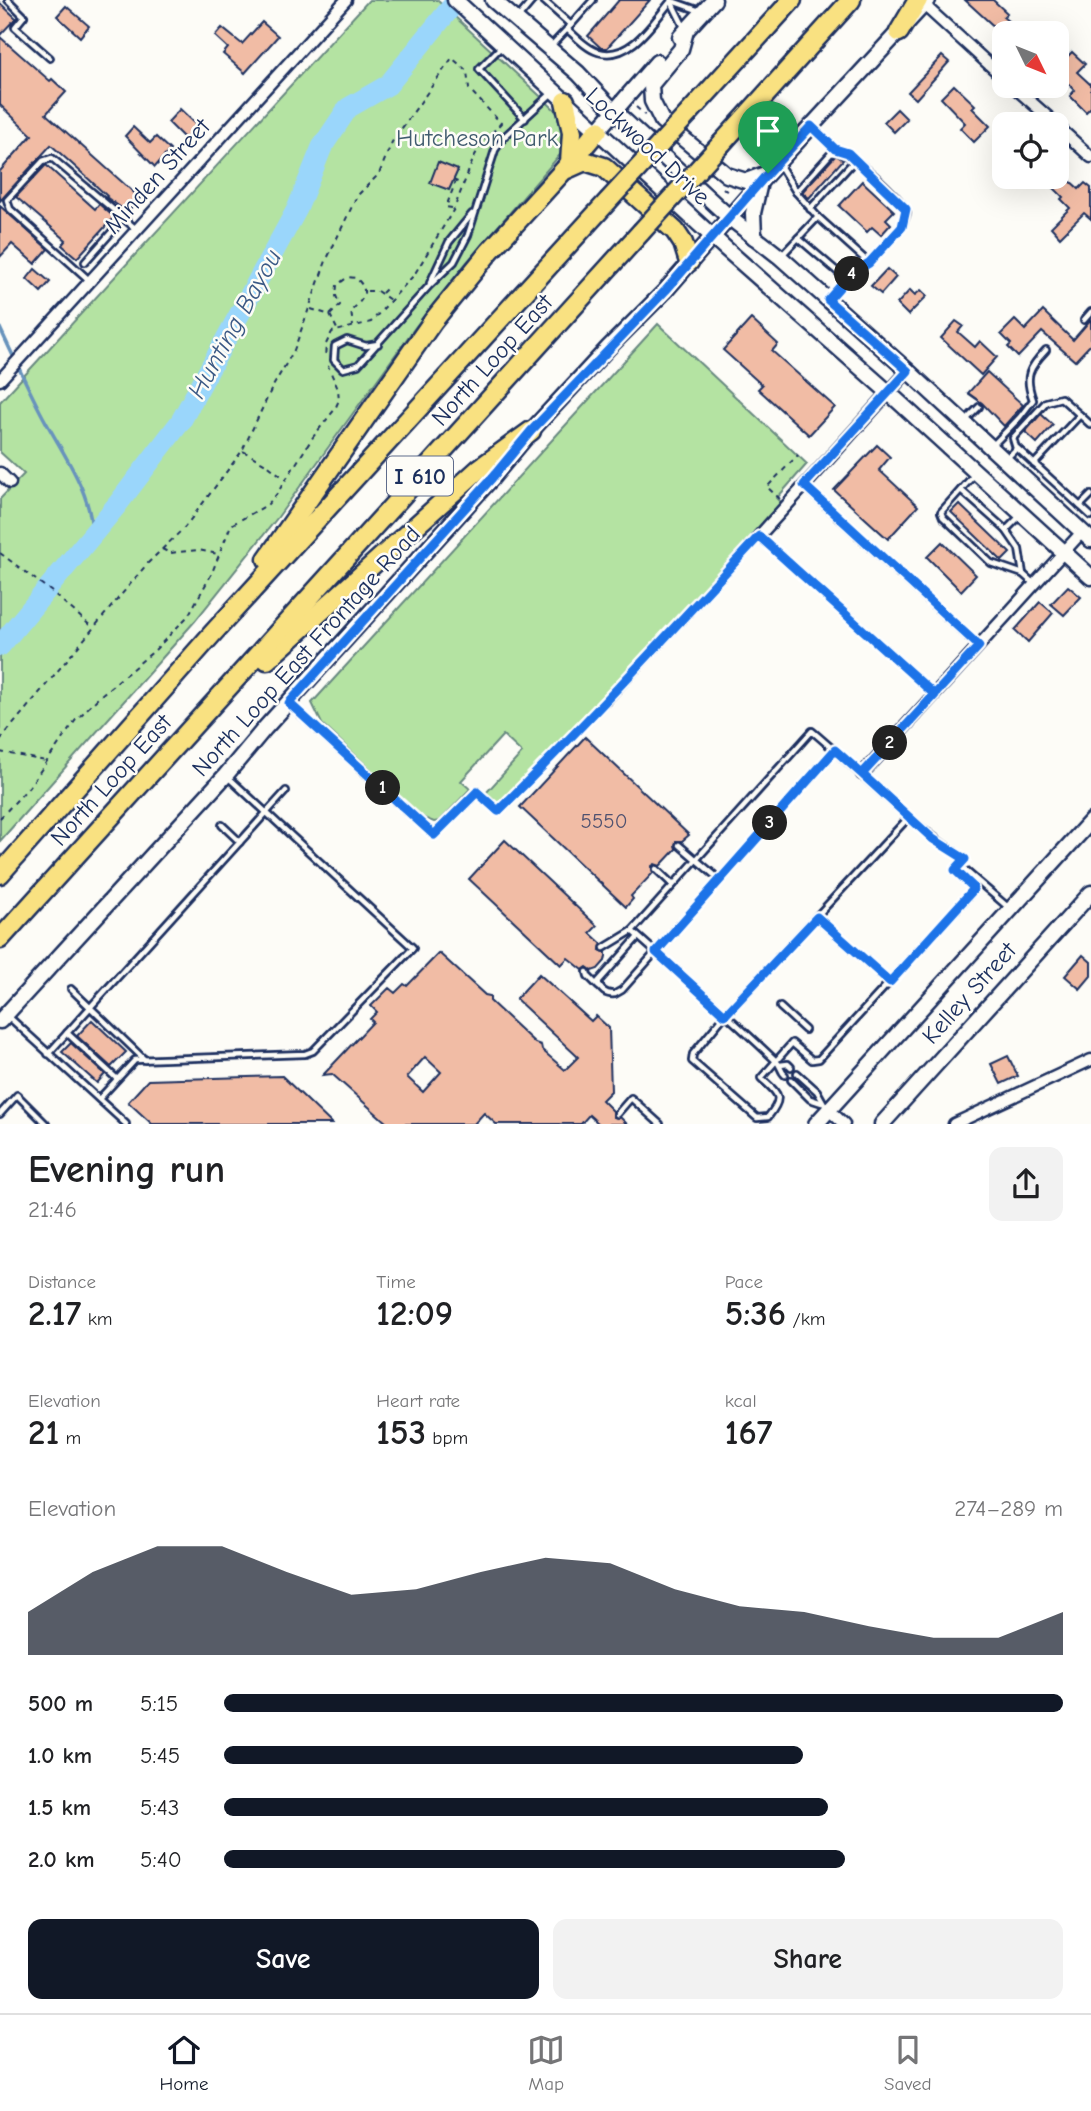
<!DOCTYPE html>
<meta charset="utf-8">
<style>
body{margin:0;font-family:"Comic Neue",sans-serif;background:#f2f2f2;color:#202124;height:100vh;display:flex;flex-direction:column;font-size:26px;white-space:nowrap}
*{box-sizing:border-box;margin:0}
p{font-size:23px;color:#757577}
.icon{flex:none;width:38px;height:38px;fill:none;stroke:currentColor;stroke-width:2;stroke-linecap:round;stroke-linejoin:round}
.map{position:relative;height:1124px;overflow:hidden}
.panel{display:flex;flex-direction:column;background:#fff;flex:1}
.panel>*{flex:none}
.needle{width:46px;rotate:133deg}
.fabs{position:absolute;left:992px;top:21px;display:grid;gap:14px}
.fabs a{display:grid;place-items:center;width:77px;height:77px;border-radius:14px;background:#fff;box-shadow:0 7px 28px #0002;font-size:35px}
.pin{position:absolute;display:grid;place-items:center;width:60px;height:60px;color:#fff;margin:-72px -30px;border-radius:50% 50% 50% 0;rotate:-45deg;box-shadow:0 0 7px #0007}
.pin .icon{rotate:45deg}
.km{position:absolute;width:35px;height:35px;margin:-18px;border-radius:50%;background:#222;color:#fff;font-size:19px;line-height:35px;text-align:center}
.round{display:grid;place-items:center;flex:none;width:74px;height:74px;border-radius:14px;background:#f2f2f2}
.summary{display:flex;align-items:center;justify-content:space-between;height:119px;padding:0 28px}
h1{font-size:38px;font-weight:600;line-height:52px}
.stats{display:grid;grid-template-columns:repeat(3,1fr);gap:10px;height:119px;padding:7px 28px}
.stats div{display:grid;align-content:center}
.stats b{font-size:35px;font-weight:600}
.stats small{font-size:19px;font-weight:400}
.stats p{font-size:19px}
.chart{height:196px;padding:14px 28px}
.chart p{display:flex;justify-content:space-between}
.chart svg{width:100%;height:126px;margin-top:7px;fill:#111827;opacity:.7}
.primary-button{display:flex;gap:14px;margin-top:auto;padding:14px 28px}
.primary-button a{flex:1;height:80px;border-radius:14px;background:#111827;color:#fff;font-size:28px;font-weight:600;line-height:80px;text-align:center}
.primary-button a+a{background:#f2f2f2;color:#202124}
ul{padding:0 28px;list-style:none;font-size:23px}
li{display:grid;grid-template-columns:112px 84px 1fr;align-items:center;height:52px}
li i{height:18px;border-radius:9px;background:#111827}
.tab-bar{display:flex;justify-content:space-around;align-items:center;height:98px;border-top:2px solid #e0e0e0;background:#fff;font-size:19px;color:#757577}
.tab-bar a{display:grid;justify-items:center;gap:4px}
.tab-bar .on{color:#111827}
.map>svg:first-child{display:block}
.green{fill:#b4e3a2;stroke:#688980;stroke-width:2}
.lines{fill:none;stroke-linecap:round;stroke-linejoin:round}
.stream{stroke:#6793bc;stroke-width:3.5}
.river{stroke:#9ad6fb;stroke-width:21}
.building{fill:#f1bca5;stroke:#1b2f5e;stroke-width:2;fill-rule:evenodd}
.service-casing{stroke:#1b2f5e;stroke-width:10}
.minor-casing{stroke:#1b2f5e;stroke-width:15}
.secondary-casing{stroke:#1b2f5e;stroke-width:19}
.motorway-casing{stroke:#1b2f5e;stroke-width:23}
.path{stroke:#1b2f5e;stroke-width:2;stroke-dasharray:5 5;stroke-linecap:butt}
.service{stroke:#fdfcf7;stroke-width:4.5}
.minor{stroke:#fdfcf7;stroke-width:10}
.secondary{stroke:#fdfcf7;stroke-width:14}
.motorway{stroke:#f9e181;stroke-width:18}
.motorway-bridge-casing{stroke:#1b2f5e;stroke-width:23;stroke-linecap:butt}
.motorway-bridge{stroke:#f9e181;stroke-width:18}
.route-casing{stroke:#fff;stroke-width:14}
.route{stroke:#1a73e8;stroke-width:9}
.labels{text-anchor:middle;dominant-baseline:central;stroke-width:5;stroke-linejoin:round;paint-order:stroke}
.number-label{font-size:21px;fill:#505270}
.shield{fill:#fdfcf7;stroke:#5f6c8c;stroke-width:2}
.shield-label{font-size:23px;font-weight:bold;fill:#1b2f5e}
.park-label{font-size:24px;fill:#415c6f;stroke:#fdfcf7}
.street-label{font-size:24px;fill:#1b2f5e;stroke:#fdfcf7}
.water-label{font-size:26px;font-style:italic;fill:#3b5985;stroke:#fdfcf7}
</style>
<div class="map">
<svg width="1091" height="1124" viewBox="0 0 1091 1124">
<rect width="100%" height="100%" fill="#fdfcf7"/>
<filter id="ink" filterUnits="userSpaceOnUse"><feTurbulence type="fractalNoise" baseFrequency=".0143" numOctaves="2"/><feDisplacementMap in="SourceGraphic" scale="14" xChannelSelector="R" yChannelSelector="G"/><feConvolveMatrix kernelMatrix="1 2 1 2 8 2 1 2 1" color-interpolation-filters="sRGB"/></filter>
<g filter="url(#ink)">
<g class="green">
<path d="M 369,0 L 437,0 L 554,109 L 566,126 L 565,149 L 467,262 L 416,326 L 278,517 L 195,621 L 0,841 L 0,499 L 24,474 L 0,452 L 0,402 Z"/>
<path d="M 658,324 L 807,464 L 777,498 L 782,503 L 566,739 L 499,808 L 486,793 L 522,753 L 503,735 L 461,781 L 470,789 L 440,821 L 434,822 L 421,817 L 322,724 L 312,703 Z"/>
</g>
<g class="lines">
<path class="stream" d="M 0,328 C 13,356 26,384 40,411 C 60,450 92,490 92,535"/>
<path class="river" d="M 0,646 L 117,505 L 181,421 L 297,209 L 322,147 L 348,108 L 388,85 L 457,0"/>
</g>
<g class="building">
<path d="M 619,0 L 650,0 L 607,48 L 601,48 L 588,36 Z"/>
<path d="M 965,0 L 993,0 L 1007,13 L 1003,17 L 1008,21 L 999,31 Z"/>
<path d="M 0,3 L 16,18 L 0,35 Z"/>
<path d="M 66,6 L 89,26 L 80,37 L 57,16 Z"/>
<path d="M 262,22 L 278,36 L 245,73 L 223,54 L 228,48 L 215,36 L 222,28 L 242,44 Z"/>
<path d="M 0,37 L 50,81 L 52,79 L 66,92 L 46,114 L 140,198 L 127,212 L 106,197 L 107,196 L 93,183 L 51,145 L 0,201 L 0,171 L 32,135 L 0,105 Z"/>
<path d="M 1057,46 L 1067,57 L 1072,52 L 1085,64 L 1077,72 L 1091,85 L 1091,107 L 1086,112 L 1070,96 L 1075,90 L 1057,73 Z"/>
<path d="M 942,56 L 949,62 L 916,99 L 908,92 Z"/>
<path d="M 954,85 L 975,105 L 972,108 L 990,126 L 974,142 L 960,128 L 965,123 L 941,98 Z"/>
<path d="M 180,109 L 198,126 L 185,139 L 168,122 Z"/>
<path d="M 897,109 L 907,119 L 894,132 L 884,122 Z"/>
<path d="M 133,127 L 150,143 L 156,137 L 170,150 L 155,167 L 125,136 Z"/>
<path d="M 836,155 L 843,160 L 809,198 L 802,192 Z"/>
<path d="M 438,162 L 458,170 L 449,190 L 430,183 Z"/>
<path d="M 46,165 L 95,209 L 99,204 L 114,217 L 77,258 L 62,245 L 66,240 L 16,197 Z"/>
<path d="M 1057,169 L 1079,189 L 1085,183 L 1091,188 L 1091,219 L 1084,213 L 1060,237 L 1051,227 L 1070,208 L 1061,199 L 1063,197 L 1043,177 L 1057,177 Z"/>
<path d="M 862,181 L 894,211 L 886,219 L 891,224 L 881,235 L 872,227 L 867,232 L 839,206 Z"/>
<path d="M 0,206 L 48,249 L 35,264 L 12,244 L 0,257 Z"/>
<path d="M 35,269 L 50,282 L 41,292 L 27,279 Z"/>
<path d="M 887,269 L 896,277 L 881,294 L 871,286 Z"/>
<path d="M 910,290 L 915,295 L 921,290 L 927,296 L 908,315 L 897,304 Z"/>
<path d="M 1043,311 L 1073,340 L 1091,319 L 1091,344 L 1075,361 L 1042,332 L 1018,357 L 1008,347 L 1011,344 L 1001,334 L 1015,320 L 1025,330 Z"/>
<path d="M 751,319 L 778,344 L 772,351 L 835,407 L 809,435 L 758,389 L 762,385 L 723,350 Z"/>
<path d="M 956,321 L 963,326 L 958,332 L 975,347 L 980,341 L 997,357 L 981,375 L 941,338 Z"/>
<path d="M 987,372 L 1023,405 L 1004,426 L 982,403 L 968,393 Z"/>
<path d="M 1041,414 L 1053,425 L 1037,443 L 1025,432 Z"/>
<path d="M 877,445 L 890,457 L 879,470 L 918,506 L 888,539 L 834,490 Z"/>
<path d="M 959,504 L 1010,553 L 1002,561 L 951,512 Z"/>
<path d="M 942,542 L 976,575 L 961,591 L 927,557 Z"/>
<path d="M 1068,586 L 1081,597 L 1064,615 L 1051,604 Z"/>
<path d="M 1040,602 L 1053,613 L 1028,642 L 1015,630 Z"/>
<path d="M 585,737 L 689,835 L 682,841 L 676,841 L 676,849 L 660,866 L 655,864 L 652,866 L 653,873 L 631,896 L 633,899 L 626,907 L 520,807 Z"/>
<path d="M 505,840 L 597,926 L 590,933 L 602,944 L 600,950 L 606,952 L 606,956 L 605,961 L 598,969 L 592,971 L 587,967 L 583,970 L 568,958 L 561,965 L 469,879 Z"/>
<path d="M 439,953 L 485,995 L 490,996 L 490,1001 L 535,1043 L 541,1045 L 542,1050 L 565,1070 L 578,1057 L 516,999 L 539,974 L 591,1021 L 596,1016 L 609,1028 L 611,1091 L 602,1100 L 613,1111 L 613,1117 L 620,1117 L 627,1124 L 599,1124 L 589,1115 L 581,1124 L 496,1124 L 484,1113 L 474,1124 L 388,1124 L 332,1074 L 323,1075 L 373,1022 L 370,1019 L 377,1012 L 371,1006 L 389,988 L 395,993 L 404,984 L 407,986 ZM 425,1057 L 441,1072 L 423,1092 L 407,1077 Z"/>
<path d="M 1083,955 L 1091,962 L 1091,976 L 1080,989 L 1065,976 Z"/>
<path d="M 92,1020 L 126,1052 L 111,1067 L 77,1036 Z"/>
<path d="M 71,1043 L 105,1074 L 97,1083 L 62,1052 Z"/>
<path d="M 1008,1056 L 1018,1076 L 1001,1084 L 991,1064 Z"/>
<path d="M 282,1076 L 332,1124 L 152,1124 L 128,1102 L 148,1080 Z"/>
</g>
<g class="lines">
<g class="service-casing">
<g id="service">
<path d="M 8,0 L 24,16 L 15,27 L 50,58"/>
<path d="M 543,0 L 571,25 L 552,45"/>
<path d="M 671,1 L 684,27"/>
<path d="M 672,1 L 700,11"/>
<path d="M 517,19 L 533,0"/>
<path d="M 571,25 L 593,0"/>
<path d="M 567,29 C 576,37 587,49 598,52 C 630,62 654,21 671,1"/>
<path d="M 502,46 L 479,69 L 525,119"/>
<path d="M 779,164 L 796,192 L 818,217 L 783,254"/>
<path d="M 796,192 L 835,149 L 814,129"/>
<path d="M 810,209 L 855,160"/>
<path d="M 818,217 L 869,263"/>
<path d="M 798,238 L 846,279"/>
<path d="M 85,262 L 117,226"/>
<path d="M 89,280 L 10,209 L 7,200 L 43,161 L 52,158 L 136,229"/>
<path d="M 430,283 L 449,242 L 472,214"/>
<path d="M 829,299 L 852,273 L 869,263 L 902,227 L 907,213 C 898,193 854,156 835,149"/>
<path d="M 1084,320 L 1091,312"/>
<path d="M 378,344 L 366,346 L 347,340 L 335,346 L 334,360 L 343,369 L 358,365 L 429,286 L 454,262 L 468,235 L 495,150 L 504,137 L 552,93"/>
<path d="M 967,419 L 979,407"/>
<path d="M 994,444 L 1020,417 L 1033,400 C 1024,376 1029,368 1046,350"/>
<path d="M 1016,448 L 1013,438 L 1046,402 L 1061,398 L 1080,415"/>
<path d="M 1007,458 L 1017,448 L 1091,516"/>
<path d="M 1034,464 L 1080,415 L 1091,425"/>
<path d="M 974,475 L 941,512 L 943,517 L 991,563 L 1023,574 L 1034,584"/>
<path d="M 804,486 L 978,646"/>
<path d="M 961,490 L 1006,530 L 1019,517"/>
<path d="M 1080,506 L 1091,495"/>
<path d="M 1006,530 L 1019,549 L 1023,574"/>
<path d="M 606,702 L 759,536 L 933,693"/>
<path d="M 289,704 L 434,835 L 477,792 L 498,811"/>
<path d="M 222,825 L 240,842"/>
<path d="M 679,845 L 719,879"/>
<path d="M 959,865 L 1009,908"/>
<path d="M 656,869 L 673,885"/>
<path d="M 816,917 L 890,982"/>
<path d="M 638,937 L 598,982 C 600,990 606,995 615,994 L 622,990 L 835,750"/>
<path d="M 604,948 L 632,931"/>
<path d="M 587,972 L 588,976 L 599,987"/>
<path d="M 71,989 L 145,1060"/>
<path d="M 780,1007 L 805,1030"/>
<path d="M 9,1017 L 126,1124"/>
<path d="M 67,1033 L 117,1079"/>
<path d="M 48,1054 L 286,791"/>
<path d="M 780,1065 L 788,1064 L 791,1067"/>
<path d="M 797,1073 L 817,1091 L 826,1107"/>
<path d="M 785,1075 C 780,1071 781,1065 776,1061 C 729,1016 680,974 632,931 L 812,731 C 863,774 909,823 965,859 L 955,870 L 973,887 L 970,894 L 819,1059 L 812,1060 L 792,1043 L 761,1078 C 778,1094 785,1096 768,1117 L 757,1118 L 692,1061 L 693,1054 L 725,1015 L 909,817"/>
<path d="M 791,1080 L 810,1099 L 822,1103"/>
<path d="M 99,1099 L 135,1060 L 305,1054 L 313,1051 L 413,948 L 229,778"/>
<path d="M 0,1114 L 17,1095 L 46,1124"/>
<path d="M 617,1114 L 631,1098 L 660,1124"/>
</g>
</g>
<g class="minor-casing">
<g id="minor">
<path d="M 924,5 L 1004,78"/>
<path d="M 1013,86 L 1056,124"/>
<path d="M 1057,126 L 1091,157"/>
<path d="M 0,380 L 346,0"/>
<path d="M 0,473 L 10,483"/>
<path d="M 759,536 L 908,371"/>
<path d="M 862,774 L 1082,532"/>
<path d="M 829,1110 L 844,1124"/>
<path d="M 954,1124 L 1091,1060"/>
</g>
</g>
<g class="secondary-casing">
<g id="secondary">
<path d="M 455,0 L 725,248 L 888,392 L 1091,577"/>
<path d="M 493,0 L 578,73 L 613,110 L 730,218 L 780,257 L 908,371 L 1091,540"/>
<path d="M 686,31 L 681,49 L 651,85 L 652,101 L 662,121 L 727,175 L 746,181 L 765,174"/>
<path d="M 680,37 L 714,0"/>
<path d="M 598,130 L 657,62"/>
<path d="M 754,237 L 753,213 L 759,187"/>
<path d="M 0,1021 L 225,776 L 265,728 L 492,478 L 531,431 L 608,348 L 666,290 L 768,173 L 928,0"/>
<path d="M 816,1124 L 1091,821"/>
<path d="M 882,1124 L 1091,893"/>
</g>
</g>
<g class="motorway-casing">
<g id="motorway">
<path d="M 899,32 L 918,0"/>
<path d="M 565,101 L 572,132 L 570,163"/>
<path d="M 689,113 L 792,0"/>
<path d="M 722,143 L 851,0"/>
<path d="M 567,169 L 585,161 L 604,167 L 675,231 L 683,243 L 689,262"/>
<path d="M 267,559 L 433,321 L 490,251 L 564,170 L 598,130"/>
<path d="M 267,660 L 480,468 L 531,431"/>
<path d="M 0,874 L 213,633 L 608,201"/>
<path d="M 0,939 L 641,232"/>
</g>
</g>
<g class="path">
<path d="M 636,107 L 645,115"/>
<path d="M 453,180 L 463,184"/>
<path d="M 723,188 L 730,194"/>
<path d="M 452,208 L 446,207 L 456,181"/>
<path d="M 367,291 L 377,291 L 390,300"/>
<path d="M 382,293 L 388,287"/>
<path d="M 311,309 L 330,315 L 337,329"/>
<path d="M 330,315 L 340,305 L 336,296 L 337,285 L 348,277 L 356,278 C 371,292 363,299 351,311 L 353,326"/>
<path d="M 243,451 L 266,464 L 284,478"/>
<path d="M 780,499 L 767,487 L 798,455"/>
<path d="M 162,549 L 170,553 L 198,550 L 218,554"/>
<path d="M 0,553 L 52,592 L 93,628"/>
<path d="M 0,740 L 147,564 L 185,527 L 242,451 L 272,388 L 294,350 L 326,261 L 357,196 L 379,174 L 392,142 L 452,58 L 467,71 L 469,89 L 501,123 L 481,145 L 474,157 L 454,209 L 414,275 L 371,322 L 332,332 L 326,344 L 325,358"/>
<path d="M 0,752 L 46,761"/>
<path d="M 503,805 L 600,708"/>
<path d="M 0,818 L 29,787 L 75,721 L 101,695 L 155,650 L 188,616 L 211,575 L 231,525 L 267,505 L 276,495 L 313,437 L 335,409 L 339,400 L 338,389 L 328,366"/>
</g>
<use href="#service" class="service"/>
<use href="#minor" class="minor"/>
<use href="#secondary" class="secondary"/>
<use href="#motorway" class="motorway"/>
<g class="motorway-bridge-casing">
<g id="motorway-bridge">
<path d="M 608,201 L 689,113"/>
<path d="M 641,232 L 722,143"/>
</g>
</g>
<use href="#motorway-bridge" class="motorway-bridge"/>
</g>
</g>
<g class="lines" filter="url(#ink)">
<g class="route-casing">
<path id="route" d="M 768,173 L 666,290 L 531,431 L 492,478 L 289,703 L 434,835 L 477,792 L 498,811 C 588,722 673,629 759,536 L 935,695 L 862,774 L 933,839 L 965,859 L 955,870 L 973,887 L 973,890 L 890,982 L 817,917 L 725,1015 L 656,952 L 835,750 L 862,774 L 979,646 L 804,485 L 908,371 L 828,300 L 852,273 L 869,263 L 902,227 L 906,209 L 848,153 L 835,149 L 811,126 L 768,173"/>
</g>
<use href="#route" class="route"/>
</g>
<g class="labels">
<g class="number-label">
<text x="604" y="821">5550</text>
</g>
<rect class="shield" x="387" y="456.5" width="66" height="39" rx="5"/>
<g class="shield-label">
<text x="420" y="476">I 610</text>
</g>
<g class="park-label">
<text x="477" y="138">Hutcheson Park</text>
</g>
<g class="street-label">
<text transform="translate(648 146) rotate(43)">Lockwood Drive</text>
<text transform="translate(157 176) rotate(-48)">Minden Street</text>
<text transform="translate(492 360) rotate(-48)">North Loop East</text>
<text transform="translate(306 651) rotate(-48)">North Loop East Frontage Road</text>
<text transform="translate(111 780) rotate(-48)">North Loop East</text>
<text transform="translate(969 993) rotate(-48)">Kelley Street</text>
</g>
<g class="water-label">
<text transform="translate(235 324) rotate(-61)">Hunting Bayou</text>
</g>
</g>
</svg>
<div class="fabs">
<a><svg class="needle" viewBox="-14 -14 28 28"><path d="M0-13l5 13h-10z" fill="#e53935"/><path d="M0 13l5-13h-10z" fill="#757577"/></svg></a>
<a><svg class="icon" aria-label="locate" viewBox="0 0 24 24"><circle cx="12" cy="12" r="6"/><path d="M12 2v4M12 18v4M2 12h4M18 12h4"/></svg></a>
</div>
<div class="pin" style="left:768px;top:173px;background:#1e9e55"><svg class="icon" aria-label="arrive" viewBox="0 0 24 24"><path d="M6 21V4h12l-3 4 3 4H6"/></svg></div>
<b class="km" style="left:383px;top:788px">1</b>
<b class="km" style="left:890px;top:743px">2</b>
<b class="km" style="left:770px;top:823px">3</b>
<b class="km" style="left:852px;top:274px">4</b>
</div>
<section class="panel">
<div class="summary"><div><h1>Evening run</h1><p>21:46</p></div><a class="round"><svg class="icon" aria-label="share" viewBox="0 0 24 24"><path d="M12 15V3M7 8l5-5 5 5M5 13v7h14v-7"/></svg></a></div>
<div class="stats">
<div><p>Distance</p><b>2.17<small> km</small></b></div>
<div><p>Time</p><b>12:09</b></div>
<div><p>Pace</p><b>5:36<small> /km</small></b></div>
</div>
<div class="stats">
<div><p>Elevation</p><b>21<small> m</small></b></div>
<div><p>Heart rate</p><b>153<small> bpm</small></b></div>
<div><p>kcal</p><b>167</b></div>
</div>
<div class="chart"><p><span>Elevation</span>274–289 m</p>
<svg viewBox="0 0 160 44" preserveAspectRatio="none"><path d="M0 44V29L10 15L20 6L30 6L40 15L50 23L60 21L70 15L80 10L90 12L100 21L110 27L120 29L130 34L140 38L150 38L160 29V44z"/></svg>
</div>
<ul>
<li><b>500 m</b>5:15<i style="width:100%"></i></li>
<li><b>1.0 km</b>5:45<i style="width:69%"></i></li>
<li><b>1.5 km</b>5:43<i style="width:72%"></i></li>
<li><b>2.0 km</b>5:40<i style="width:74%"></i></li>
</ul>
<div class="primary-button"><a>Save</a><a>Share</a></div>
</section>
<nav class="tab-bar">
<a class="on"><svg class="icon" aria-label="home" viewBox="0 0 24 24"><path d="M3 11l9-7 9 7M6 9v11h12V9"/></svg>Home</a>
<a><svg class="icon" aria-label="map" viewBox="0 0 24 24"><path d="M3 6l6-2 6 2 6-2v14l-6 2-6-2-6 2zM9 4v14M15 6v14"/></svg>Map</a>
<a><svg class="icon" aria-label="saved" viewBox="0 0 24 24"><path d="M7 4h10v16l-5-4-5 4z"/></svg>Saved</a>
</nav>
